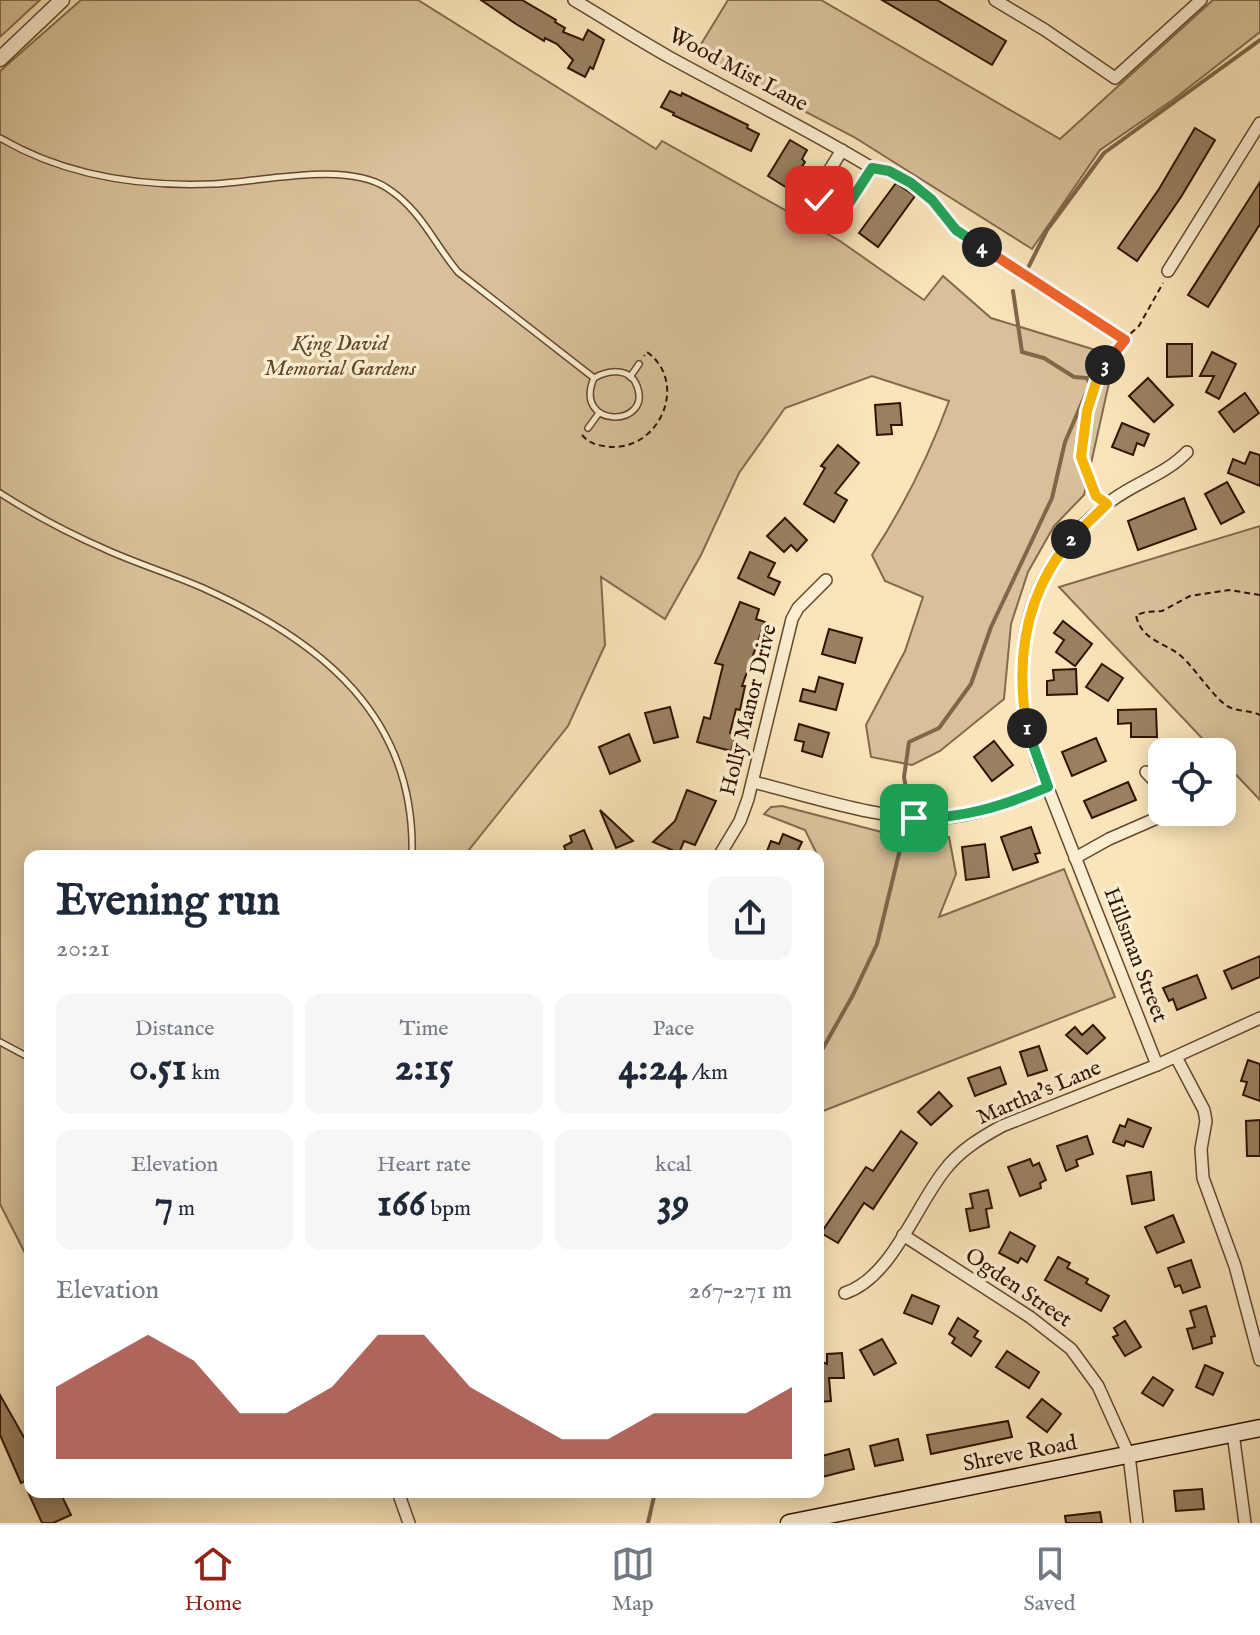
<!DOCTYPE html>
<meta charset="utf-8">
<style>
body{margin:0;font-family:"IM FELL English",serif;background:#f6f6f7;color:#1f2937;height:100vh;display:flex;flex-direction:column;font-size:30px;white-space:nowrap}
*{box-sizing:border-box;margin:0}
p{font-size:26px;color:#747a83}
.icon{flex:none;width:44px;height:44px;fill:none;stroke:currentColor;stroke-width:2;stroke-linecap:round;stroke-linejoin:round}
.map{position:relative;flex:1;overflow:hidden}
.panel{position:absolute;left:24px;top:850px;width:800px;height:648px;display:flex;flex-direction:column;background:#fff;border-radius:16px;box-shadow:0 4px 20px #0003}
.panel>*{flex:none}
.buttons{position:absolute;left:1148px;top:738px;display:grid;gap:16px}
.buttons a{display:grid;place-items:center;width:88px;height:88px;border-radius:16px;background:#fff;box-shadow:0 4px 20px #0003;font-size:40px}
.pin{position:absolute;display:grid;place-items:center;width:68px;height:68px;color:#fff;margin:-34px;border-radius:16px;box-shadow:0 4px 12px #0006}
.km{position:absolute;width:40px;height:40px;margin:-20px;border-radius:50%;background:#222;color:#fff;font-size:22px;line-height:40px;text-align:center}
.round{display:grid;place-items:center;flex:none;width:84px;height:84px;border-radius:16px;background:#f6f6f7}
.overview{display:flex;align-items:center;justify-content:space-between;height:136px;padding:0 32px}
h1{font-size:44px;font-weight:700;line-height:60px}
.metrics{display:grid;grid-template-columns:repeat(3,1fr);gap:12px;height:136px;padding:8px 32px}
.metrics div{display:grid;align-content:center;border-radius:16px;background:#f6f6f7;text-align:center}
.metrics b{font-size:40px;font-weight:700}
.metrics small{font-size:22px;font-weight:400}
.metrics p{font-size:22px}
.chart{height:224px;padding:16px 32px}
.chart p{display:flex;justify-content:space-between}
.chart svg{width:100%;height:144px;margin-top:8px;fill:#8f2418;opacity:.7}
.tabs{display:flex;justify-content:space-around;align-items:center;height:112px;border-top:2px solid #e0e1e3;background:#fff;font-size:22px;color:#747a83}
.tabs a{display:grid;justify-items:center;gap:4px}
.tabs .current{color:#8f2418}
.map>svg:first-child{display:block}
.green{fill:#d8c19a;stroke:#846a4d;stroke-width:2}
.lines{fill:none;stroke-linecap:round;stroke-linejoin:round}
.stream{stroke:#81664a;stroke-width:4}
.building{fill:#9a8061;stroke:#311300;stroke-width:2}
.service-casing{stroke:#63482e;stroke-width:8}
.minor-casing{stroke:#63482e;stroke-width:14}
.tertiary-casing{stroke:#63482e;stroke-width:17}
.secondary-casing{stroke:#311300;stroke-width:19}
.path{stroke:#311300;stroke-width:2;stroke-dasharray:6 4;stroke-linecap:butt}
.service{stroke:#fceed2;stroke-width:5}
.minor{stroke:#fceed2;stroke-width:11}
.tertiary{stroke:#fceed2;stroke-width:14}
.secondary{stroke:#fceed2;stroke-width:16}
.split-1-casing{stroke:#fff;stroke-width:16}
.split-2-casing{stroke:#fff;stroke-width:16}
.split-3-casing{stroke:#fff;stroke-width:16}
.split-4-casing{stroke:#fff;stroke-width:16}
.split-5-casing{stroke:#fff;stroke-width:16}
.split-1{stroke:#22a559;stroke-width:10}
.split-2{stroke:#f5b400;stroke-width:10}
.split-3{stroke:#f5b400;stroke-width:10}
.split-4{stroke:#f0652b;stroke-width:10}
.split-5{stroke:#22a559;stroke-width:10}
.labels{text-anchor:middle;dominant-baseline:central;stroke-width:7;stroke-linejoin:round;paint-order:stroke}
.street-label{font-size:22px;fill:#311300;stroke:#fceed2}
.park-label{font-size:22px;font-style:italic;fill:#63472e;stroke:#fceed2}
</style>
<div class="map">
<svg width="1260" height="1523" viewBox="0 0 1260 1523">
<rect width="100%" height="100%" fill="#fae5ba"/>
<filter id="stains"><feTurbulence type="fractalNoise" baseFrequency=".0025" numOctaves="4"/><feColorMatrix values="0 0 0 0 .2 0 0 0 0 .09 0 0 0 0 .02 0 0 0 .5 -.17"/></filter>
<radialGradient id="worn" r=".72"><stop offset=".6" stop-color="#630" stop-opacity="0"/><stop offset="1" stop-color="#630" stop-opacity=".3"/></radialGradient>
<g class="green">
<path d="M 0,0 L 40,0 L 0,37 Z"/>
<path d="M 81,0 L 418,0 L 656,149 L 662,141 L 840,241 L 924,300 L 943,276 L 991,318 L 1115,356 L 1084,495 L 1054,526 L 1028,572 L 1011,624 L 1004,699 L 940,751 L 912,765 L 871,757 L 866,725 L 905,651 L 923,597 L 885,581 L 872,555 C 904,506 929,456 949,401 L 872,376 L 785,408 L 739,473 L 701,555 L 665,619 L 601,577 L 605,645 L 568,726 L 464,856 L 30,856 L 30,1263 L 0,1204 L 0,71 Z"/>
<path d="M 728,0 L 821,0 L 1060,139 L 1213,0 L 1260,0 L 1260,32 L 1174,99 L 1100,150 L 1032,249 L 854,137 L 695,54 Z"/>
<path d="M 1260,526 L 1260,800 L 1222,760 L 1222,752 L 1215,752 L 1059,587 Z"/>
<path d="M 782,806 L 893,835 L 949,837 L 956,874 L 939,917 L 1064,869 L 1115,997 L 818,1113 L 818,883 L 823,866 L 805,830 L 764,814 L 771,807 Z"/>
</g>
<g class="lines">
<g class="stream">
<path d="M 1029,266 L 1047,230 L 1104,153 L 1260,40"/>
<path d="M 908,800 L 904,777 L 909,742 L 939,728 L 971,684 L 991,627 L 1052,498 L 1065,442 L 1090,384 L 1087,378 L 1074,377 L 1044,358 L 1022,352 L 1013,291"/>
<path d="M 818,1057 L 853,995 L 877,944 L 903,837"/>
<path d="M 648,1523 L 655,1492"/>
</g>
</g>
<g class="building">
<path d="M 481,0 L 522,0 L 556,20 L 555,22 L 565,28 L 563,32 L 583,40 L 588,30 L 604,40 L 593,69 L 590,67 L 585,77 L 568,68 L 573,60 L 557,44 L 545,38 L 544,41 L 516,24 Z"/>
<path d="M 882,0 L 937,0 L 1006,41 L 992,65 Z"/>
<path d="M 670,91 L 681,96 L 682,93 L 748,125 L 747,128 L 759,134 L 751,151 L 673,115 L 674,113 L 661,107 Z"/>
<path d="M 1195,128 L 1215,140 L 1181,197 L 1137,261 L 1118,248 L 1159,189 Z"/>
<path d="M 790,140 L 807,150 L 802,159 L 805,162 L 787,188 L 768,176 Z"/>
<path d="M 1260,182 L 1260,224 L 1208,307 L 1188,295 Z"/>
<path d="M 896,183 L 915,196 L 878,247 L 859,233 Z"/>
<path d="M 1167,344 L 1192,344 L 1192,376 L 1167,377 Z"/>
<path d="M 1212,352 L 1236,364 L 1219,399 L 1206,392 L 1214,376 L 1200,376 Z"/>
<path d="M 1148,378 L 1173,405 L 1154,422 L 1129,396 Z"/>
<path d="M 1245,393 L 1259,413 L 1234,432 L 1219,412 Z"/>
<path d="M 900,403 L 902,425 L 891,425 L 892,434 L 877,435 L 875,405 Z"/>
<path d="M 1122,423 L 1149,434 L 1144,446 L 1137,443 L 1133,455 L 1112,447 Z"/>
<path d="M 838,445 L 859,463 L 835,493 L 847,500 L 834,522 L 804,504 L 825,468 L 821,466 Z"/>
<path d="M 1250,452 L 1260,455 L 1260,486 L 1228,473 L 1233,459 L 1245,464 Z"/>
<path d="M 1227,482 L 1244,512 L 1221,524 L 1205,494 Z"/>
<path d="M 1184,498 L 1196,529 L 1138,550 L 1128,521 Z"/>
<path d="M 785,518 L 807,540 L 797,551 L 791,545 L 784,552 L 767,536 Z"/>
<path d="M 750,552 L 775,563 L 768,577 L 780,582 L 774,595 L 738,578 Z"/>
<path d="M 740,602 L 759,609 L 756,619 L 765,622 L 742,686 L 745,686 L 740,710 L 736,709 L 730,733 L 736,735 L 731,751 L 697,742 L 704,717 L 710,719 L 723,665 L 715,663 Z"/>
<path d="M 1063,621 L 1092,644 L 1075,666 L 1056,652 L 1064,640 L 1054,633 Z"/>
<path d="M 829,629 L 862,638 L 855,663 L 822,654 Z"/>
<path d="M 1102,664 L 1123,678 L 1108,701 L 1086,687 Z"/>
<path d="M 1076,669 L 1077,694 L 1047,695 L 1047,681 L 1054,680 L 1053,670 Z"/>
<path d="M 819,677 L 843,684 L 836,710 L 800,701 L 803,689 L 815,692 Z"/>
<path d="M 670,707 L 678,737 L 654,743 L 645,713 Z"/>
<path d="M 1156,709 L 1157,737 L 1131,737 L 1131,723 L 1118,724 L 1118,710 Z"/>
<path d="M 799,724 L 829,733 L 822,757 L 802,751 L 804,742 L 795,740 Z"/>
<path d="M 629,734 L 640,761 L 610,774 L 599,747 Z"/>
<path d="M 1096,738 L 1106,761 L 1072,776 L 1062,752 Z"/>
<path d="M 994,741 L 1013,765 L 992,781 L 974,757 Z"/>
<path d="M 1128,782 L 1136,800 L 1092,818 L 1084,801 Z"/>
<path d="M 687,790 L 716,801 L 695,845 L 684,841 L 679,853 L 653,842 L 675,821 Z"/>
<path d="M 600,810 L 633,841 L 616,848 Z"/>
<path d="M 1031,827 L 1040,853 L 1035,854 L 1038,862 L 1013,870 L 1001,837 Z"/>
<path d="M 584,830 L 595,856 L 568,856 L 564,846 L 572,842 L 570,836 Z"/>
<path d="M 783,834 L 802,842 L 797,852 L 806,856 L 765,856 L 771,841 L 779,844 Z"/>
<path d="M 985,844 L 989,877 L 966,880 L 962,847 Z"/>
<path d="M 1260,956 L 1260,977 L 1232,989 L 1224,971 Z"/>
<path d="M 1197,975 L 1206,998 L 1177,1010 L 1173,999 L 1169,1001 L 1163,988 Z"/>
<path d="M 1093,1025 L 1105,1038 L 1087,1054 L 1066,1035 L 1075,1027 L 1082,1035 Z"/>
<path d="M 1039,1046 L 1047,1070 L 1028,1076 L 1020,1052 Z"/>
<path d="M 1248,1060 L 1260,1064 L 1260,1101 L 1243,1095 L 1247,1082 L 1241,1081 Z"/>
<path d="M 1000,1067 L 1006,1084 L 975,1096 L 968,1078 Z"/>
<path d="M 939,1092 L 952,1106 L 931,1125 L 918,1112 Z"/>
<path d="M 1128,1119 L 1151,1128 L 1143,1147 L 1126,1141 L 1124,1146 L 1113,1142 L 1120,1125 L 1125,1127 Z"/>
<path d="M 1260,1120 L 1260,1156 L 1247,1156 L 1246,1121 Z"/>
<path d="M 901,1131 L 917,1143 L 873,1209 L 864,1203 L 838,1243 L 821,1233 L 866,1167 L 873,1171 Z"/>
<path d="M 1087,1136 L 1093,1154 L 1076,1160 L 1078,1166 L 1066,1171 L 1057,1146 Z"/>
<path d="M 1030,1159 L 1033,1166 L 1039,1163 L 1046,1180 L 1040,1183 L 1041,1188 L 1020,1196 L 1008,1167 Z"/>
<path d="M 1151,1172 L 1154,1200 L 1132,1204 L 1127,1176 Z"/>
<path d="M 988,1190 L 992,1208 L 986,1209 L 989,1227 L 970,1231 L 966,1209 L 973,1208 L 970,1194 Z"/>
<path d="M 1173,1215 L 1184,1242 L 1157,1253 L 1145,1227 Z"/>
<path d="M 1010,1232 L 1035,1246 L 1027,1262 L 1021,1258 L 1018,1263 L 999,1253 Z"/>
<path d="M 1058,1257 L 1070,1263 L 1067,1268 L 1088,1279 L 1086,1283 L 1109,1296 L 1101,1311 L 1045,1280 Z"/>
<path d="M 1191,1260 L 1200,1287 L 1183,1293 L 1180,1285 L 1175,1287 L 1168,1268 Z"/>
<path d="M 912,1295 L 939,1306 L 932,1324 L 904,1313 Z"/>
<path d="M 1206,1306 L 1215,1336 L 1211,1337 L 1212,1343 L 1193,1349 L 1187,1329 L 1195,1327 L 1190,1311 Z"/>
<path d="M 958,1318 L 978,1331 L 974,1337 L 981,1341 L 971,1356 L 952,1343 L 955,1338 L 949,1334 Z"/>
<path d="M 1125,1321 L 1141,1347 L 1125,1356 L 1113,1337 L 1118,1335 L 1114,1328 Z"/>
<path d="M 882,1339 L 896,1363 L 874,1375 L 860,1350 Z"/>
<path d="M 1007,1351 L 1039,1372 L 1029,1388 L 996,1367 Z"/>
<path d="M 842,1353 L 844,1378 L 829,1378 L 831,1401 L 818,1402 L 818,1360 L 827,1364 L 827,1354 Z"/>
<path d="M 1205,1365 L 1223,1373 L 1213,1395 L 1196,1387 Z"/>
<path d="M 1153,1377 L 1173,1390 L 1163,1406 L 1142,1393 Z"/>
<path d="M 0,1395 L 30,1448 L 30,1479 L 21,1483 L 0,1435 Z"/>
<path d="M 1042,1399 L 1061,1414 L 1047,1432 L 1027,1417 Z"/>
<path d="M 1008,1421 L 1012,1437 L 931,1454 L 927,1435 Z"/>
<path d="M 898,1439 L 903,1460 L 875,1466 L 870,1446 Z"/>
<path d="M 849,1449 L 854,1469 L 818,1478 L 818,1457 Z"/>
<path d="M 1202,1489 L 1204,1509 L 1176,1511 L 1174,1491 Z"/>
<path d="M 28,1492 L 60,1492 L 71,1515 L 53,1523 L 42,1523 Z"/>
<path d="M 1100,1512 L 1102,1523 L 1066,1523 L 1065,1516 Z"/>
</g>
<g class="lines">
<g class="service-casing">
<g id="service">
<path d="M 0,138 C 65,176 138,187 213,184 C 262,182 345,161 387,188 C 421,210 433,242 458,272 L 594,378 C 572,429 653,428 637,386 C 630,367 608,370 594,378"/>
<path d="M 630,377 L 639,364"/>
<path d="M 588,428 L 599,413"/>
<path d="M 0,493 C 34,515 70,534 107,550 C 138,564 171,574 203,588 C 321,641 416,716 412,856"/>
<path d="M 0,1042 L 30,1058"/>
</g>
</g>
<g class="minor-casing">
<g id="minor">
<path d="M 574,0 C 606,19 637,39 669,57 C 736,94 806,128 872,168 L 846,208 L 834,210 L 819,200 L 818,189 L 842,150"/>
<path d="M 995,0 L 1045,30 L 1115,78 L 1201,0"/>
<path d="M 1168,271 L 1260,123"/>
<path d="M 1146,772 L 1162,789"/>
<path d="M 753,782 C 811,796 881,821 941,818 C 978,816 1013,801 1048,787"/>
<path d="M 719,856 L 740,821 L 748,799 L 792,619 L 798,608 L 826,580"/>
<path d="M 1075,858 L 1109,839 L 1171,812"/>
<path d="M 1176,1057 L 1204,1110 L 1206,1121 L 1201,1149 L 1203,1178 L 1235,1266 L 1260,1360"/>
<path d="M 1157,1065 L 1038,763 C 1005,661 1021,569 1111,501 C 1136,482 1165,475 1187,452"/>
<path d="M 903,1235 L 1030,1317 L 1071,1349 L 1098,1386 L 1129,1455 L 1137,1523"/>
<path d="M 845,1293 C 891,1278 915,1208 944,1171 C 959,1151 980,1138 1002,1126 L 1157,1065 L 1260,1018"/>
<path d="M 1233,1433 L 1245,1523"/>
<path d="M 398,1492 L 409,1523"/>
</g>
</g>
<g class="tertiary-casing">
<path id="tertiary" d="M 0,59 L 62,0"/>
</g>
<g class="secondary-casing">
<path id="secondary" d="M 789,1523 L 1260,1428"/>
</g>
<g class="path">
<path d="M 886,170 L 911,183 L 932,200 L 956,230 L 1125,340"/>
<path d="M 582,435 C 588,442 595,445 604,446 C 657,456 691,384 647,352 L 644,356"/>
<path d="M 1097,497 L 1081,457 L 1091,398 L 1100,370 L 1130,334 L 1139,326 L 1163,283"/>
<path d="M 1260,595 L 1229,590 L 1190,596 L 1162,611 L 1146,612 L 1136,615 C 1141,641 1165,642 1181,656 C 1195,668 1215,700 1229,707 C 1239,712 1250,710 1260,715"/>
</g>
<use href="#service" class="service"/>
<use href="#minor" class="minor"/>
<use href="#tertiary" class="tertiary"/>
<use href="#secondary" class="secondary"/>
</g>
<g class="lines">
<g class="split-1-casing">
<path id="split-1" d="M 914,818 C 962,819 1003,806 1048,787 L 1027,728"/>
</g>
<g class="split-2-casing">
<path id="split-2" d="M 1027,728 C 1015,659 1025,594 1071,539"/>
</g>
<g class="split-3-casing">
<path id="split-3" d="M 1071,539 L 1107,504 L 1096,496 L 1081,457 L 1087,411 L 1100,370 L 1105,365"/>
</g>
<g class="split-4-casing">
<path id="split-4" d="M 982,247 L 1125,340 L 1105,365"/>
</g>
<g class="split-5-casing">
<path id="split-5" d="M 819,200 L 834,210 L 846,208 L 872,168 L 889,171 L 911,183 L 932,200 L 956,230 L 982,247"/>
</g>
<use href="#split-1" class="split-1"/>
<use href="#split-2" class="split-2"/>
<use href="#split-3" class="split-3"/>
<use href="#split-4" class="split-4"/>
<use href="#split-5" class="split-5"/>
</g>
<g class="labels">
<g class="street-label">
<text transform="translate(738 70) rotate(28)">Wood Mist Lane</text>
<text transform="translate(749 710) rotate(-76)">Holly Manor Drive</text>
<text transform="translate(1135 955) rotate(69)">Hillsman Street</text>
<text transform="translate(1039 1093) rotate(-23)">Martha's Lane</text>
<text transform="translate(1018 1288) rotate(34)">Ogden Street</text>
<text transform="translate(1020 1454) rotate(-11)">Shreve Road</text>
</g>
<g class="park-label">
<text x="340" y="344">King David<tspan x="340" dy="25">Memorial Gardens</tspan></text>
</g>
</g>
<rect width="100%" height="100%" filter="url(#stains)"/>
<rect width="100%" height="100%" fill="url(#worn)"/>
</svg>
<div class="buttons">
<a><svg class="icon" aria-label="locate" viewBox="0 0 24 24"><circle cx="12" cy="12" r="6"/><path d="M12 2v4M12 18v4M2 12h4M18 12h4"/></svg></a>
</div>
<div class="pin" style="left:914px;top:818px;background:#1e9e55"><svg class="icon" aria-label="arrive" viewBox="0 0 24 24"><path d="M6 21V4h12l-3 4 3 4H6"/></svg></div>
<div class="pin" style="left:819px;top:200px;background:#d93025"><svg class="icon" aria-label="check" viewBox="0 0 24 24"><path d="M5 12l5 5 9-10"/></svg></div>
<b class="km" style="left:1027px;top:728px">1</b>
<b class="km" style="left:1071px;top:539px">2</b>
<b class="km" style="left:1105px;top:365px">3</b>
<b class="km" style="left:982px;top:247px">4</b>
<section class="panel">
<div class="overview"><div><h1>Evening run</h1><p>20:21</p></div><a class="round"><svg class="icon" aria-label="share" viewBox="0 0 24 24"><path d="M12 15V3M7 8l5-5 5 5M5 13v7h14v-7"/></svg></a></div>
<div class="metrics">
<div><p>Distance</p><b>0.51<small> km</small></b></div>
<div><p>Time</p><b>2:15</b></div>
<div><p>Pace</p><b>4:24<small> /km</small></b></div>
</div>
<div class="metrics">
<div><p>Elevation</p><b>7<small> m</small></b></div>
<div><p>Heart rate</p><b>166<small> bpm</small></b></div>
<div><p>kcal</p><b>39</b></div>
</div>
<div class="chart"><p><span>Elevation</span>267–271 m</p>
<svg viewBox="0 0 160 44" preserveAspectRatio="none"><path d="M0 44V22L10 14L20 6L30 14L40 30L50 30L60 22L70 6L80 6L90 22L100 30L110 38L120 38L130 30L140 30L150 30L160 22V44z"/></svg>
</div>
</section>
</div>
<nav class="tabs">
<a class="current"><svg class="icon" aria-label="home" viewBox="0 0 24 24"><path d="M3 11l9-7 9 7M6 9v11h12V9"/></svg>Home</a>
<a><svg class="icon" aria-label="map" viewBox="0 0 24 24"><path d="M3 6l6-2 6 2 6-2v14l-6 2-6-2-6 2zM9 4v14M15 6v14"/></svg>Map</a>
<a><svg class="icon" aria-label="saved" viewBox="0 0 24 24"><path d="M7 4h10v16l-5-4-5 4z"/></svg>Saved</a>
</nav>
